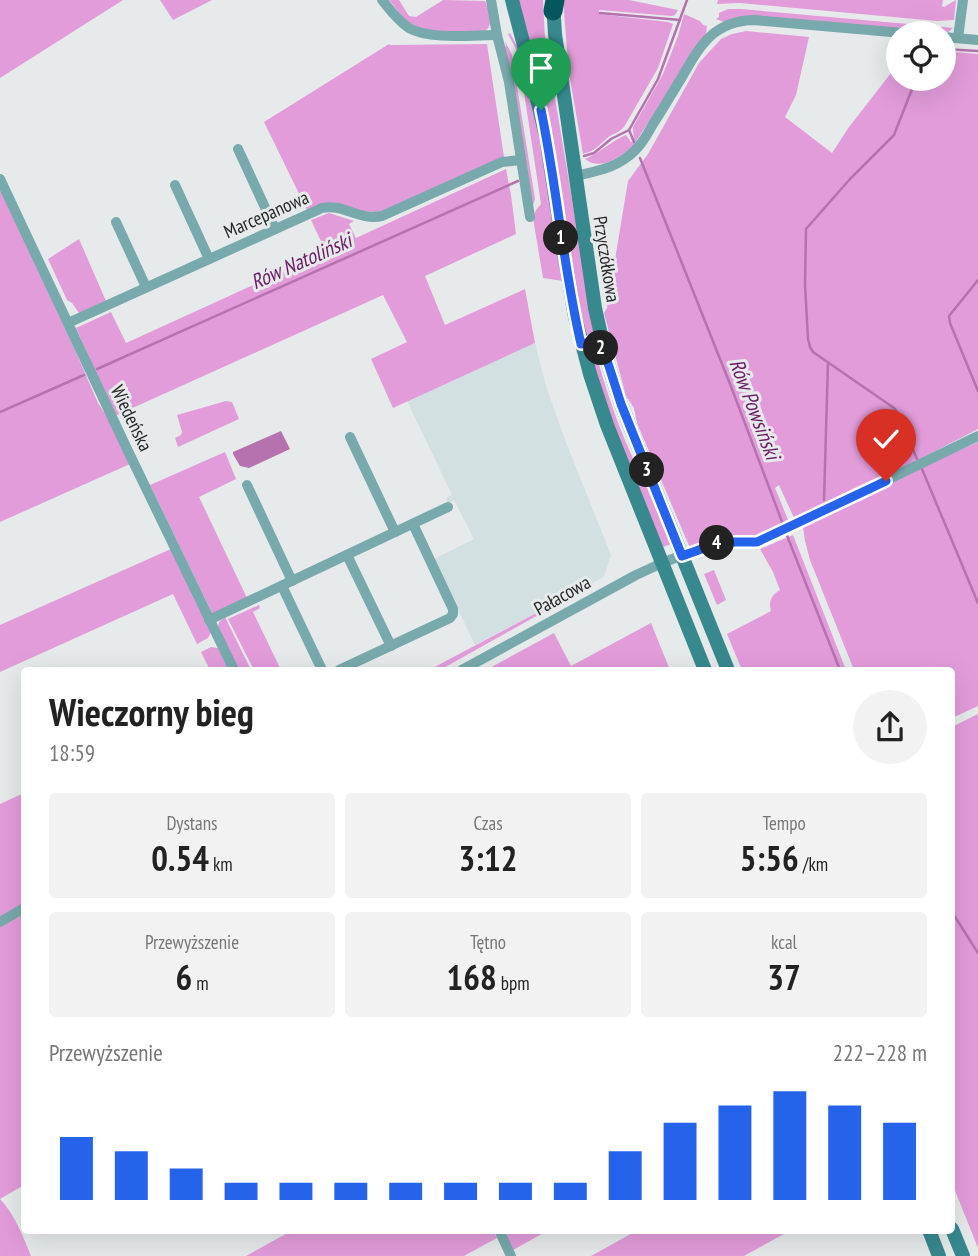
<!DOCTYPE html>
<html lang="pl">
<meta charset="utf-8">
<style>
body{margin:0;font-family:"PT Sans Narrow",sans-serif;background:#f2f2f2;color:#222;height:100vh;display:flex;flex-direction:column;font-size:26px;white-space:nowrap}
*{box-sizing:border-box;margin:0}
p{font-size:23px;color:#767676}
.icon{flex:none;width:38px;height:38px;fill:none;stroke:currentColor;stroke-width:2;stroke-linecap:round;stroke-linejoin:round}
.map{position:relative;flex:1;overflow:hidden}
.sheet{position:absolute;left:21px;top:667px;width:934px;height:567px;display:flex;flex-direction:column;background:#fff;border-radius:7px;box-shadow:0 7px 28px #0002}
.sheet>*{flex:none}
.buttons{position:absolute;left:886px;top:21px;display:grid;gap:14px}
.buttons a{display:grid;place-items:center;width:70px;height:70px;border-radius:50%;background:#fff;box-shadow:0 7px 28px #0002;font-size:35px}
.pin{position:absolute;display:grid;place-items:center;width:60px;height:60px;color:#fff;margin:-72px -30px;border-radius:50% 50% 50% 0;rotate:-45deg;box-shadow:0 0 7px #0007}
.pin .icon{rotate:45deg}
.km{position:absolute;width:35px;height:35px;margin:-18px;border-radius:50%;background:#222;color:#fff;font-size:19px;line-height:35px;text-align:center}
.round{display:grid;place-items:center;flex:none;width:74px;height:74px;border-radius:37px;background:#f2f2f2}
.headline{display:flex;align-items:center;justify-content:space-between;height:119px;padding:0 28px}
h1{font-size:38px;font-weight:700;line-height:52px}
.figures{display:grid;grid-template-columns:repeat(3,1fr);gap:10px;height:119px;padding:7px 28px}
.figures div{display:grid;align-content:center;border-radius:7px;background:#f2f2f2;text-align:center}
.figures b{font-size:35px;font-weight:700}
.figures small{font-size:19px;font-weight:400}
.figures p{font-size:19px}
.chart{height:196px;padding:14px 28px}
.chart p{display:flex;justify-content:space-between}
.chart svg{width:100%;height:126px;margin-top:7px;stroke:#2563eb;stroke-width:6}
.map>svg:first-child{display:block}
.built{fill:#d2e0e1}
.green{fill:#e29cda}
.water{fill:#b672ae}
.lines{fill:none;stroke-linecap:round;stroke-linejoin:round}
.stream{stroke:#b672ae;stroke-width:2.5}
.minor{stroke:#78a9ac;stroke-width:10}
.secondary{stroke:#37898e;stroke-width:14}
.motorway{stroke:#04575c;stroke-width:19}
.route-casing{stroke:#fff;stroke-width:14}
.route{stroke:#2563eb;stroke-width:9}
.labels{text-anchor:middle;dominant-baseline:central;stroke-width:6;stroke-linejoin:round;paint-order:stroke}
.street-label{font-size:19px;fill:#272828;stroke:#e6eaea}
.water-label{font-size:21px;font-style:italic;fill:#6d1b67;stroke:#e6eaea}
</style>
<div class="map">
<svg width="978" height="1256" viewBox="0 0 978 1256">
<rect width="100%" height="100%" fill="#e6eaea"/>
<path class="built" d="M 535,343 L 546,386 L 567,445 L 611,555 L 604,577 L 475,645 L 434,559 L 474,539 L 454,500 L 448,503 L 446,498 L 452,495 L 407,401 Z"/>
<g class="green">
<path d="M 0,0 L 123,0 L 0,78 Z"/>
<path d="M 160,0 L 212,0 L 173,20 Z"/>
<path d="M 389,0 L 399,0 L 409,16 L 416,17 L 443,0 L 485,1 C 489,9 495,27 484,31 C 480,33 472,32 467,32 C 449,32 430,34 412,24 C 403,19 396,8 389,0 Z"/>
<path d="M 518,0 L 543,0 L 545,39 L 595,336 L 584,336 L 545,104 Z"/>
<path d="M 563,0 L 629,0 L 678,10 L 675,15 L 672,16 L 599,10 L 599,14 L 668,22 L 673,24 L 658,68 L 624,127 C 618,134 610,134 604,141 C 596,148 594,151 583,154 L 582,148 L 569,73 Z"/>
<path d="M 718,0 L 943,0 L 942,6 L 944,7 L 956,0 L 954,20 L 937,21 L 740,3 L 717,4 Z"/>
<path d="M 728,9 L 741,9 L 953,28 L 948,32 L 940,33 L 756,16 L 724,22 L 716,19 L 719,17 L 719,13 Z"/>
<path d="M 684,14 L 700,21 L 703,25 L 707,26 L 706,34 L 631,149 C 617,158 600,171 585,159 C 600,153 611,141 626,135 L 631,142 L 634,142 L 633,127 L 663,74 L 678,36 Z"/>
<path d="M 746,31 L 809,37 L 796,95 L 785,117 L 832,153 L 849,127 L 898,64 L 898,79 L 943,79 L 943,51 L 978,54 L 978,429 L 914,462 L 798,519 L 794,518 L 779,485 L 775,488 L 789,522 L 746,541 L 690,548 L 637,423 L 634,408 L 626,396 L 604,313 L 607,308 L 628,181 L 648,154 L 699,63 L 721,39 L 732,34 Z"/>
<path d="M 510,33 L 517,46 L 537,119 L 563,281 L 543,278 L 533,218 L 536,210 L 541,204 L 518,53 L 508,34 Z"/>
<path d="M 505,41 L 512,55 L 535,199 L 532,208 L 503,47 L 506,46 Z"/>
<path d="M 389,44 L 390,45 L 487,44 L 504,157 L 380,212 L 307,210 L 264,122 Z"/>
<path d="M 506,169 L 511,195 L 516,234 L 425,276 L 445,325 L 525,289 L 535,343 L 393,408 L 371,359 L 407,342 L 383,295 L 117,415 L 113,411 L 76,328 L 111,312 L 126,343 L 326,252 L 311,220 L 329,213 L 354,221 L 349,224 L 356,238 Z"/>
<path d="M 0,190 L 75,350 L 98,403 L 109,420 L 130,464 L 0,522 Z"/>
<path d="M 79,239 L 106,301 L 79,313 L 72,303 L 67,300 L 48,259 Z"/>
<path d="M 590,348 L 595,351 C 605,386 616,421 631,454 C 645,484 659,513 671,544 L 663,547 L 612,423 L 588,349 Z"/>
<path d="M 226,401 L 232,402 L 239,419 L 178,447 L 175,438 L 181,435 L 182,432 L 177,415 Z"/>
<path d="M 978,442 L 978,706 L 952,718 L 952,670 L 854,670 L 810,560 L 805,541 L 803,527 L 915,470 Z"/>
<path d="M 225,452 L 236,479 L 199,497 L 247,598 L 214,613 L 212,613 L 150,485 Z"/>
<path d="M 793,535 L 846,670 L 742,670 L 727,634 L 771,611 C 768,600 772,595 780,590 L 773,572 L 760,549 Z"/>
<path d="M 171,549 L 211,632 L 208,638 L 197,644 L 173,594 L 0,672 L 0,625 Z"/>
<path d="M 714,570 L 726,600 L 717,605 L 704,574 Z"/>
<path d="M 559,601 L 560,604 L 531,619 L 440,670 L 429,670 Z"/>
<path d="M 259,605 L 260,608 L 253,612 L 281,670 L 254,670 L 228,619 Z"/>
<path d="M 225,617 L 251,670 L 238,670 L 218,628 L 219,622 Z"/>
<path d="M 651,623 L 670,670 L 486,670 L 554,633 L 571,666 Z"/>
<path d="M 211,647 L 218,648 L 229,670 L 210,670 L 201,652 Z"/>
<path d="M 978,714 L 978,1248 L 952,1183 L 952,727 Z"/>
<path d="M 24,793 L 24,904 L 0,917 L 0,804 Z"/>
<path d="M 24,913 L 24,1185 L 0,1199 C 15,1215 23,1236 31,1256 L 0,1256 L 0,926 Z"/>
<path d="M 293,1230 L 493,1230 L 497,1238 L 464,1256 L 246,1256 Z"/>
<path d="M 504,1230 L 549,1230 L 513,1250 Z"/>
<path d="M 638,1230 L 791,1230 L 744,1256 L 591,1256 Z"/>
</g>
<path class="water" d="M 281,431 L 290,449 L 249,468 L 240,466 L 233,454 L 233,452 Z"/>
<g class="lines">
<g class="stream">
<path d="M 600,13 L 680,20"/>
<path d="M 943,49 L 978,51"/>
<path d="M 916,79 L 894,135 L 850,179 L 806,229 L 805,285 L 808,339 L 810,347 L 813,352 L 894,408 L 898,413 L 917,459"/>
<path d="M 629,130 L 634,142"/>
<path d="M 584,156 L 594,153 L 611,139 L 629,130 L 658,79 L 687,0"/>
<path d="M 640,158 L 732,389 L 784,527"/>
<path d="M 978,280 L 949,316 L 950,323 L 978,391"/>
<path d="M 97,369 L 518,181"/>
<path d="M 0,412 L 84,375"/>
<path d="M 922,469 L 978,603"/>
<path d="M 824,500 L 828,362"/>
<path d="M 786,533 L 840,670"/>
<path d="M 952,912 L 978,953"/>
</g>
<g class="minor">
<path d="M 382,0 C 390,10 398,21 409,28 C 429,40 473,35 497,35"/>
<path d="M 491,0 L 497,35 L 509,82 L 530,217"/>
<path d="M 943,37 L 978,40"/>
<path d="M 958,38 L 963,0"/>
<path d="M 238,149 L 275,229"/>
<path d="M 575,176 C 593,172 611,169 626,158 C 639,149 646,137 653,124 C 663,109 672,93 682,77 C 700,46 713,21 754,20 L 903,33"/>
<path d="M 0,179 L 128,451 L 234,670"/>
<path d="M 175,185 L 209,259"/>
<path d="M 116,222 L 146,287"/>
<path d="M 68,323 L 322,208 C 343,203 358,221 382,216 L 502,162 L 521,160"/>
<path d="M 350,437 L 395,532"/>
<path d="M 247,485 L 292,581"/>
<path d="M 347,555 L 391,646"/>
<path d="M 282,586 L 322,670"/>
<path d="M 209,620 L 448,507"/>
<path d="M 339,670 L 450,618 L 453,614 L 453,609 L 413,524"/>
<path d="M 462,670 L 636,575 L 662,563 L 712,544 L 731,542 L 757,543 L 978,436"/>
<path d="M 0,922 L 24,908"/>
<path d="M 499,1230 L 511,1256"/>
</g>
<g class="secondary">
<path d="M 512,0 L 528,61 L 546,137 L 563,247 L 575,317 L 590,374 L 607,425 L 705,670"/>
<path d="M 553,2 L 555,34 L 595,308 L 606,357 L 621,404 L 728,670"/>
<path d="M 952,1229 L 963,1256"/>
<path d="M 929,1230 L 939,1256"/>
</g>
<path class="motorway" d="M 553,11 L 555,0"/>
</g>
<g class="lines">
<g class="route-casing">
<path id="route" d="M 541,110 C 557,187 563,267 581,344 L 592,342 L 598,345 L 606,357 L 621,404 L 682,556 L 721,542 L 757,542 L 886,481"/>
</g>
<use href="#route" class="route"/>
</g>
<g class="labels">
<g class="street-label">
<text transform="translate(266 214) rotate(-24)">Marcepanowa</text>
<text transform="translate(607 259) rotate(81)">Przyczółkowa</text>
<text transform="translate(132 418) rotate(64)">Wiedeńska</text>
<text transform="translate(562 595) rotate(-29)">Pałacowa</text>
</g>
<g class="water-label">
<text transform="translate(301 261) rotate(-24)">Rów Natoliński</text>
<text transform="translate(755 409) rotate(69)">Rów Powsiński</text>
</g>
</g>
</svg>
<div class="buttons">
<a><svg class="icon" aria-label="locate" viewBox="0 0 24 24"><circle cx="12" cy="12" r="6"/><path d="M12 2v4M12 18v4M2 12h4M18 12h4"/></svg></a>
</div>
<div class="pin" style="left:541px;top:110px;background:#1e9e55"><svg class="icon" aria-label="arrive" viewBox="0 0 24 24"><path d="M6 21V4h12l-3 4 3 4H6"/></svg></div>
<div class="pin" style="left:886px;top:481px;background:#d93025"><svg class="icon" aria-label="check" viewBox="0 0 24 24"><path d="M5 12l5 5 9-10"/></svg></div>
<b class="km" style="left:561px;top:238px">1</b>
<b class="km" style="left:601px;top:348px">2</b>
<b class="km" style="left:647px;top:470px">3</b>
<b class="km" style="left:717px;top:543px">4</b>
<section class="sheet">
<div class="headline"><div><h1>Wieczorny bieg</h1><p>18:59</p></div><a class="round"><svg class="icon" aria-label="share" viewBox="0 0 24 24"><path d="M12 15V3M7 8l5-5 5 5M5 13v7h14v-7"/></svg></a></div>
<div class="figures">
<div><p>Dystans</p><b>0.54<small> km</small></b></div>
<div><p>Czas</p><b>3:12</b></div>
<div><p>Tempo</p><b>5:56<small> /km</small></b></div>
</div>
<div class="figures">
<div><p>Przewyższenie</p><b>6<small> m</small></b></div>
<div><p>Tętno</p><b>168<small> bpm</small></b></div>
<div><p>kcal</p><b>37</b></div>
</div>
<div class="chart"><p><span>Przewyższenie</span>222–228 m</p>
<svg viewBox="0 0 160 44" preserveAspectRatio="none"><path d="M5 44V22M15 44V27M25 44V33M35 44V38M45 44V38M55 44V38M65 44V38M75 44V38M85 44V38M95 44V38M105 44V27M115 44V17M125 44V11M135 44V6M145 44V11M155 44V17"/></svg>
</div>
</section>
</div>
